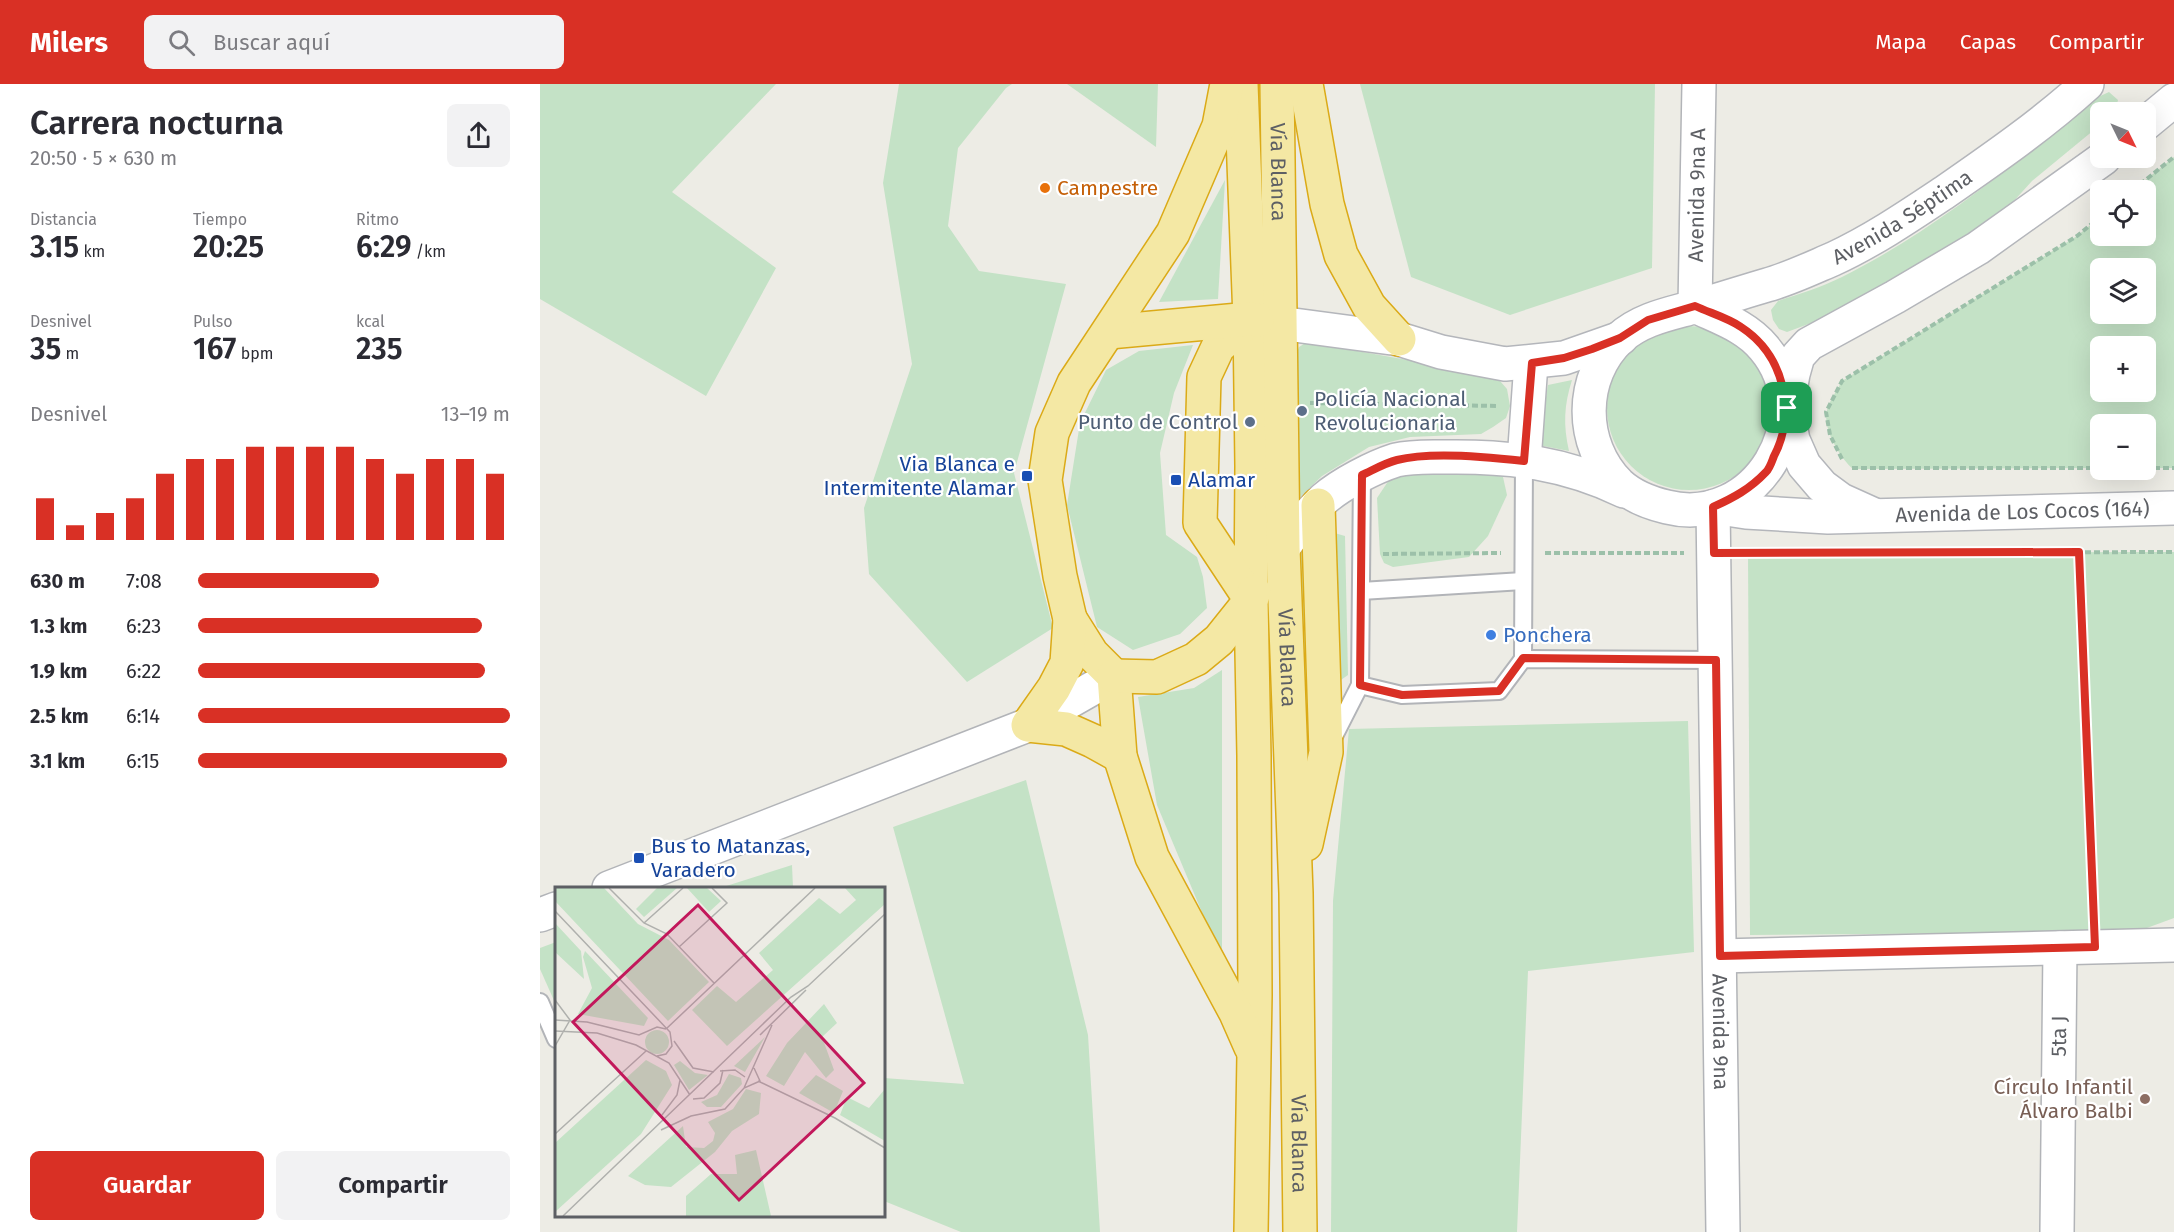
<!DOCTYPE html>
<html lang="es">
<meta charset="utf-8">
<style>
body{margin:0;font-family:"Fira Sans",sans-serif;background:#f2f2f3;color:#2b2b33;height:100vh;display:flex;flex-direction:column;font-size:22px;white-space:nowrap}
*{box-sizing:border-box;margin:0}
p{font-size:20px;color:#7c7c81}
.icon{flex:none;width:33px;height:33px;fill:none;stroke:currentColor;stroke-width:2;stroke-linecap:round;stroke-linejoin:round}
.map{position:relative;flex:1;overflow:hidden}
.sheet{display:flex;flex-direction:column;background:#fff;width:540px}
.sheet>*{flex:none}
.needle{width:39px;rotate:133deg}
.tools{position:absolute;left:1550px;top:18px;display:grid;gap:12px}
.tools a{display:grid;place-items:center;width:66px;height:66px;border-radius:9px;background:#fff;box-shadow:0 6px 24px #0002;font-size:30px}
.pin{position:absolute;display:grid;place-items:center;width:51px;height:51px;color:#fff;margin:-26px;border-radius:12px;box-shadow:0 3px 9px #0006}
.round{display:grid;place-items:center;flex:none;width:63px;height:63px;border-radius:9px;background:#f2f2f3}
.head{display:flex;align-items:center;justify-content:space-between;height:102px;padding:0 30px}
h1{font-size:33px;font-weight:600;line-height:45px}
.stats{display:grid;grid-template-columns:repeat(3,1fr);gap:9px;height:102px;padding:6px 30px}
.stats div{display:grid;align-content:center}
.stats b{font-size:30px;font-weight:600}
.stats small{font-size:16px;font-weight:400}
.stats p{font-size:16px}
.chart{height:168px;padding:12px 30px}
.chart p{display:flex;justify-content:space-between}
.chart svg{width:100%;height:108px;margin-top:6px;stroke:#d93025;stroke-width:6}
.action{display:flex;gap:12px;margin-top:auto;padding:12px 30px}
.action a{flex:1;height:69px;border-radius:9px;background:#d93025;color:#fff;font-size:24px;font-weight:600;line-height:69px;text-align:center}
.action a+a{background:#f2f2f3;color:#2b2b33}
ul{padding:0 30px;list-style:none;font-size:20px}
li{display:grid;grid-template-columns:96px 72px 1fr;align-items:center;height:45px}
li i{height:15px;border-radius:8px;background:#d93025}
header{display:flex;align-items:center;gap:36px;box-sizing:border-box;height:84px;padding:0 30px;background:#d93025;color:#fff}
header strong{font-size:28px}
nav{display:flex;gap:33px;margin-inline-start:auto;font-size:21px}
.search{width:420px;height:54px;background:#f2f2f3;display:flex;align-items:center;gap:15px;box-sizing:border-box;padding:0 21px;border-radius:9px;color:#7c7c81;font-size:22px}
main{display:flex;flex:1;min-height:0}
.map>svg:first-child{display:block}
.green{fill:#c4e2c6;fill-rule:evenodd}
.lines{fill:none;stroke-linecap:round;stroke-linejoin:round}
.service-casing{stroke:#b2b4b8;stroke-width:20}
.minor-casing{stroke:#b2b4b8;stroke-width:36}
.tertiary-casing{stroke:#b2b4b8;stroke-width:36}
.secondary-casing{stroke:#b4b6bb;stroke-width:36}
.trunk-casing{stroke:#dbaa17;stroke-width:36}
.path{stroke:#9cc0a9;stroke-width:4;stroke-dasharray:6 3;stroke-linecap:butt}
.service{stroke:#fff;stroke-width:16}
.minor{stroke:#fff;stroke-width:33}
.tertiary{stroke:#fff;stroke-width:33}
.secondary{stroke:#fff;stroke-width:33}
.trunk{stroke:#f4e8a4;stroke-width:33}
.route-casing{stroke:#fff;stroke-width:12}
.route{stroke:#d93025;stroke-width:8}
.food-dot{fill:#e8710a;stroke:#fff;stroke-width:2}
.service-dot{fill:#5c6f8a;stroke:#fff;stroke-width:2}
.transit-dot{fill:#1a4fb4;stroke:#fff;stroke-width:2}
.shop-dot{fill:#3f7fe0;stroke:#fff;stroke-width:2}
.education-dot{fill:#8d6e63;stroke:#fff;stroke-width:2}
.labels{text-anchor:middle;dominant-baseline:central;stroke-width:4.5;stroke-linejoin:round;paint-order:stroke}
.street-label{font-size:21px;fill:#5d5f64;stroke:#fff}
.food-label{font-size:21px;fill:#c56008;stroke:#fff;text-anchor:start}
.service-label{font-size:21px;fill:#4e5e75;stroke:#fff;text-anchor:start}
.transit-label{font-size:21px;fill:#164399;stroke:#fff;text-anchor:start}
.shop-label{font-size:21px;fill:#366cbe;stroke:#fff;text-anchor:start}
.education-label{font-size:21px;fill:#785e54;stroke:#fff;text-anchor:end}
.inset-road{fill:none;stroke:#afb0ad;stroke-width:1.5}
.view{fill:#c2185b;fill-opacity:0.15;stroke:#c2185b;stroke-width:3}
.inset-edge{fill:none;stroke:#5d5f64;stroke-width:3}
</style>
<header>
<strong>Milers</strong>
<div class="search"><svg class="icon" aria-label="search" viewBox="0 0 24 24"><circle cx="10" cy="10" r="6"/><path d="M15 15l6 6"/></svg>Buscar aquí</div>
<nav><a>Mapa</a><a>Capas</a><a>Compartir</a></nav>
</header>
<main>
<section class="sheet">
<div class="head"><div><h1>Carrera nocturna</h1><p>20:50 · 5 × 630 m</p></div><a class="round"><svg class="icon" aria-label="share" viewBox="0 0 24 24"><path d="M12 15V3M7 8l5-5 5 5M5 13v7h14v-7"/></svg></a></div>
<div class="stats">
<div><p>Distancia</p><b>3.15<small> km</small></b></div>
<div><p>Tiempo</p><b>20:25</b></div>
<div><p>Ritmo</p><b>6:29<small> /km</small></b></div>
</div>
<div class="stats">
<div><p>Desnivel</p><b>35<small> m</small></b></div>
<div><p>Pulso</p><b>167<small> bpm</small></b></div>
<div><p>kcal</p><b>235</b></div>
</div>
<div class="chart"><p><span>Desnivel</span>13–19 m</p>
<svg viewBox="0 0 160 44" preserveAspectRatio="none"><path d="M5 44V27M15 44V38M25 44V33M35 44V27M45 44V17M55 44V11M65 44V11M75 44V6M85 44V6M95 44V6M105 44V6M115 44V11M125 44V17M135 44V11M145 44V11M155 44V17"/></svg>
</div>
<ul>
<li><b>630 m</b>7:08<i style="width:58%"></i></li>
<li><b>1.3 km</b>6:23<i style="width:91%"></i></li>
<li><b>1.9 km</b>6:22<i style="width:92%"></i></li>
<li><b>2.5 km</b>6:14<i style="width:100%"></i></li>
<li><b>3.1 km</b>6:15<i style="width:99%"></i></li>
</ul>
<div class="action"><a>Guardar</a><a>Compartir</a></div>
</section>
<div class="map">
<svg width="1634" height="1148" viewBox="0 0 1634 1148">
<rect width="100%" height="100%" fill="#edece5"/>
<g class="green">
<path d="M 0,0 L 236,0 L 132,108 L 236,184 L 166,312 L 0,215 Z"/>
<path d="M 359,0 L 472,0 L 466,4 L 418,64 L 408,142 L 439,187 L 526,200 L 474,389 L 513,544 L 427,598 L 329,490 L 324,424 L 372,280 L 343,99 Z"/>
<path d="M 527,0 L 618,0 L 616,63 Z"/>
<path d="M 820,0 L 1115,0 L 1112,184 L 970,231 L 871,193 Z"/>
<path d="M 1569,8 L 1578,16 L 1575,27 L 1560,28 L 1560,41 L 1492,97 L 1472,119 L 1441,143 L 1407,166 L 1282,235 L 1247,248 L 1239,245 L 1233,236 L 1231,226 L 1238,217 C 1259,210 1282,203 1302,193 C 1394,147 1476,79 1556,14 Z"/>
<path d="M 1634,73 L 1634,384 L 1605,384 L 1605,340 L 1560,340 L 1560,384 L 1313,385 C 1300,374 1282,344 1287,326 C 1290,316 1297,306 1302,297 L 1537,152 L 1560,133 L 1560,152 L 1605,152 L 1605,106 L 1593,106 ZM 1560,184 L 1605,184 L 1605,230 L 1560,230 ZM 1560,262 L 1605,262 L 1605,308 L 1560,308 Z"/>
<path d="M 685,96 L 678,215 L 619,218 Z"/>
<circle cx="1149" cy="324" r="82"/>
<path d="M 767,258 L 946,290 L 960,297 L 967,305 L 970,322 L 966,334 L 953,343 L 941,350 L 870,353 L 829,363 L 782,392 L 757,416 L 756,270 L 759,263 Z"/>
<path d="M 653,261 L 634,309 L 620,369 L 626,451 L 657,473 L 663,493 L 667,524 L 640,550 L 593,566 L 557,543 L 527,421 L 540,339 L 566,286 L 599,267 Z"/>
<path d="M 1032,296 C 1024,321 1023,341 1029,367 L 998,361 L 1008,301 Z"/>
<path d="M 943,387 L 963,393 L 967,411 L 948,452 L 929,473 L 853,483 L 844,479 L 840,470 L 837,414 L 849,396 L 868,390 Z"/>
<path d="M 791,448 L 805,452 L 808,591 L 798,598 Z"/>
<path d="M 768,457 L 768,678 L 760,725 L 761,458 Z"/>
<path d="M 1634,468 L 1634,834 L 1596,848 L 1210,851 L 1208,469 Z"/>
<path d="M 682,586 L 682,876 L 617,721 L 598,613 L 654,604 Z"/>
<path d="M 1148,637 L 1154,868 L 988,887 L 977,1148 L 791,1148 L 793,817 L 809,645 Z"/>
<path d="M 486,696 L 548,951 L 560,1148 L 421,1148 L 344,1117 L 344,994 L 424,1000 L 353,743 Z"/>
<path d="M 252,781 L 253,804 L 180,804 Z"/>
<path d="M 16,858 L 16,921 L 0,885 L 0,864 Z"/>
</g>
<g class="lines">
<g class="service-casing">
<g id="service">
<path d="M 821,507 L 983,497"/>
<path d="M 983,575 L 984,377"/>
<path d="M 820,601 L 862,611 L 959,607 L 983,575 L 1176,576"/>
<path d="M 792,656 L 820,601 L 822,391"/>
<path d="M 0,918 L 16,955"/>
</g>
</g>
<g class="minor-casing">
<g id="minor">
<path id="s1" d="M 1155,222 L 1159,0"/>
<path d="M 69,804 L 488,641 L 574,592"/>
<path d="M 0,831 L 16,825"/>
<path d="M 1180,872 L 1634,861"/>
<path id="s2" d="M 1517,1148 L 1520,864"/>
</g>
</g>
<g class="tertiary-casing">
<g id="tertiary">
<path id="s3" d="M 1173,423 L 1183,1148"/>
</g>
</g>
<g class="secondary-casing">
<g id="secondary">
<path d="M 1605,40 L 1634,16"/>
<path id="s4" d="M 1155,222 C 1180,234 1206,242 1224,264 C 1283,334 1215,445 1127,423 C 1110,419 1092,412 1079,400 C 1039,360 1039,293 1080,254 C 1101,235 1129,230 1154,223 C 1179,216 1203,208 1227,201 C 1249,195 1272,184 1293,175 C 1332,157 1369,132 1405,108 C 1454,74 1503,40 1547,0"/>
<path d="M 739,239 L 859,255 L 901,268 L 965,280 L 1024,274 L 1081,254"/>
<path d="M 984,377 L 991,279"/>
<path id="s5" d="M 1173,423 L 1206,428 L 1288,433 L 1634,424"/>
<path d="M 1332,430 L 1301,416 L 1282,402 L 1264,381 L 1253,356 L 1247,324 L 1253,290 L 1258,272 L 1269,260 L 1355,213 L 1438,164 L 1564,74"/>
<path d="M 743,464 C 755,447 768,429 784,415 C 801,400 834,383 856,376 C 872,372 890,373 906,373 C 971,372 1025,379 1084,407"/>
</g>
</g>
<g class="trunk-casing">
<g id="trunk">
<path d="M 701,0 L 710,235 L 712,382 L 711,516 L 714,672 L 715,911 L 711,1148"/>
<path id="s6" d="M 737,0 L 743,464 L 756,809 L 760,1148"/>
<path d="M 766,0 L 787,120 L 801,171 L 829,222 L 859,255"/>
<path d="M 710,235 L 678,263 L 664,293 L 660,439 L 711,516"/>
<path d="M 569,248 L 710,235 L 717,236"/>
<path d="M 530,535 L 552,570 L 574,592 L 580,672 L 612,773 L 696,929 L 711,963"/>
<path d="M 574,592 L 617,593 L 656,575 L 679,556 L 711,516 L 714,508"/>
<path d="M 580,672 L 553,657 L 526,645 L 488,641 L 514,604 L 527,579 L 530,535 L 520,492 L 505,396 L 512,349 L 534,299 L 633,149 L 679,42 L 687,0"/>
<path d="M 766,760 L 786,668 L 778,421"/>
</g>
</g>
<g class="path">
<path d="M 1593,106 L 1634,73"/>
<path d="M 770,319 L 958,322"/>
<path d="M 1302,375 L 1290,351 L 1286,328 L 1302,297 L 1537,152 L 1560,133"/>
<path d="M 1312,384 L 1560,384"/>
<path d="M 1605,384 L 1634,384"/>
<path d="M 1539,468 L 1554,833"/>
<path d="M 1005,469 L 1144,469"/>
<path d="M 1203,469 L 1634,468"/>
<path d="M 843,470 L 961,469"/>
</g>
<use href="#service" class="service"/>
<use href="#minor" class="minor"/>
<use href="#tertiary" class="tertiary"/>
<use href="#secondary" class="secondary"/>
<use href="#trunk" class="trunk"/>
</g>
<g class="lines">
<g class="route-casing">
<path id="route" d="M 1155,222 C 1170,229 1188,234 1201,243 C 1244,271 1257,328 1234,372 C 1232,377 1230,384 1226,388 C 1210,405 1193,414 1173,423 L 1174,469 L 1539,468 L 1555,863 L 1180,872 L 1176,576 L 983,574 L 959,607 L 862,611 L 820,601 L 822,391 C 833,386 845,379 857,376 C 891,367 950,373 984,377 L 992,279 L 1024,274 L 1052,265 L 1080,254 L 1108,236 Z"/>
</g>
<use href="#route" class="route"/>
</g>
<circle class="food-dot" cx="505" cy="104" r="6"/>
<g class="service-dot">
<circle cx="762" cy="327" r="6"/>
<circle cx="710" cy="338" r="6"/>
</g>
<g class="transit-dot">
<rect x="481" y="386" width="12" height="12" rx="3"/>
<rect x="630" y="390" width="12" height="12" rx="3"/>
<rect x="93" y="768" width="12" height="12" rx="3"/>
</g>
<circle class="shop-dot" cx="951" cy="551" r="6"/>
<circle class="education-dot" cx="1605" cy="1015" r="6"/>
<g class="labels">
<g class="street-label">
<text stroke="none"><textPath href="#s6" startOffset="88">Vía Blanca</textPath></text>
<text stroke="none"><textPath href="#s1" startOffset="111">Avenida 9na A</textPath></text>
<text stroke="none"><textPath href="#s4" startOffset="850">Avenida Séptima</textPath></text>
<text stroke="none"><textPath href="#s5" startOffset="310">Avenida de Los Cocos (164)</textPath></text>
<text stroke="none"><textPath href="#s6" startOffset="574">Vía Blanca</textPath></text>
<text stroke="none"><textPath href="#s3" startOffset="525">Avenida 9na</textPath></text>
<text stroke="none"><textPath href="#s2" startOffset="196">5ta J</textPath></text>
<text stroke="none"><textPath href="#s6" startOffset="1060">Vía Blanca</textPath></text>
</g>
<g class="food-label">
<text x="517" y="104">Campestre</text>
</g>
<g class="service-label">
<text x="774" y="315">Policía Nacional<tspan x="774" dy="24">Revolucionaria</tspan></text>
<text x="698" y="338" text-anchor="end">Punto de Control</text>
</g>
<g class="transit-label">
<text x="475" y="380" text-anchor="end">Via Blanca e<tspan x="475" dy="24">Intermitente Alamar</tspan></text>
<text x="648" y="396">Alamar</text>
<text x="111" y="762">Bus to Matanzas,<tspan x="111" dy="24">Varadero</tspan></text>
</g>
<g class="shop-label">
<text x="963" y="551">Ponchera</text>
</g>
<g class="education-label">
<text x="1593" y="1003">Círculo Infantil<tspan x="1593" dy="24">Álvaro Balbi</tspan></text>
</g>
</g>
<g transform="translate(15 803)">
<rect width="330" height="330" fill="#edece5"/>
<path d="M 0,1 L 49,1 L 83,37 L 114,53 L 154,95 L 113,134 L 0,14 ZM 102,1 L 122,1 L 89,30 L 81,22 ZM 132,1 L 152,1 L 166,14 L 154,25 ZM 290,1 L 330,1 L 330,17 L 172,159 L 137,123 L 162,99 L 181,115 L 218,83 L 204,66 L 264,11 L 285,27 L 301,13 ZM 0,36 L 26,64 L 29,92 L 0,65 ZM 30,64 L 93,131 L 89,139 L 23,127 L 37,101 L 28,70 ZM 269,117 L 282,136 L 267,150 L 279,183 L 271,191 L 250,165 L 229,199 L 211,189 L 232,156 ZM90 155a12 12 0 1 1 24 0a12 12 0 1 1-24 0ZM 210,150 L 190,185 L 179,179 ZM 91,173 L 111,184 L 117,198 L 86,247 L 0,325 L 0,256 ZM 125,174 L 140,186 L 153,188 L 134,203 L 119,178 ZM 174,187 L 186,191 L 187,197 L 166,220 L 152,220 L 146,215 L 162,208 ZM 261,188 L 288,204 L 279,226 L 244,206 ZM 191,202 L 206,206 L 204,227 L 177,244 L 160,265 L 116,300 L 90,298 L 73,289 L 128,239 L 131,260 L 149,261 L 158,254 L 160,246 L 153,235 L 178,222 ZM 330,202 L 330,254 L 285,228 L 292,210 L 314,221 ZM 201,263 L 216,329 L 131,329 L 131,309 L 156,287 L 182,287 L 180,268 Z" fill="#c4e2c6"/>
<path class="inset-road" d="M 54,1 L 89,36 L 112,47 L 159,96M 0,24 L 115,145 L 117,159 L 111,167 L 102,169M 89,36 L 128,1M 124,60 L 172,16 L 157,1M 0,113 L 15,133 L 0,159M 0,133 L 32,135 L 84,148 L 102,140 L 111,142M 111,142 L 260,1M 0,144 L 42,146 L 81,158 L 114,176 L 135,208M 205,148 L 251,103M 119,154 L 138,181 L 159,185M 165,184 L 180,183 L 190,190M 203,194 L 280,231 L 330,261M 189,201 L 217,138M 138,212 L 149,211 L 165,196 L 168,183M 107,228 L 122,208 L 125,193M 106,243 L 136,229 L 170,222 L 189,201 L 205,194 L 199,181M 0,247 L 91,164M 8,329 L 236,110 L 253,99 L 330,27"/>
<path class="view" d="M 143,18 L 309,196 L 184,313 L 18,135 Z"/>
<rect width="330" height="330" class="inset-edge"/>
</g>
</svg>
<div class="tools">
<a><svg class="needle" viewBox="-14 -14 28 28"><path d="M0-13l5 13h-10z" fill="#e53935"/><path d="M0 13l5-13h-10z" fill="#7c7c81"/></svg></a>
<a><svg class="icon" aria-label="locate" viewBox="0 0 24 24"><circle cx="12" cy="12" r="6"/><path d="M12 2v4M12 18v4M2 12h4M18 12h4"/></svg></a>
<a><svg class="icon" aria-label="layers" viewBox="0 0 24 24"><path d="M12 4l9 5-9 5-9-5zM3 14l9 5 9-5"/></svg></a>
<a>+</a>
<a>−</a>
</div>
<div class="pin" style="left:1247px;top:324px;background:#1e9e55"><svg class="icon" aria-label="arrive" viewBox="0 0 24 24"><path d="M6 21V4h12l-3 4 3 4H6"/></svg></div>
</div>
</main>
